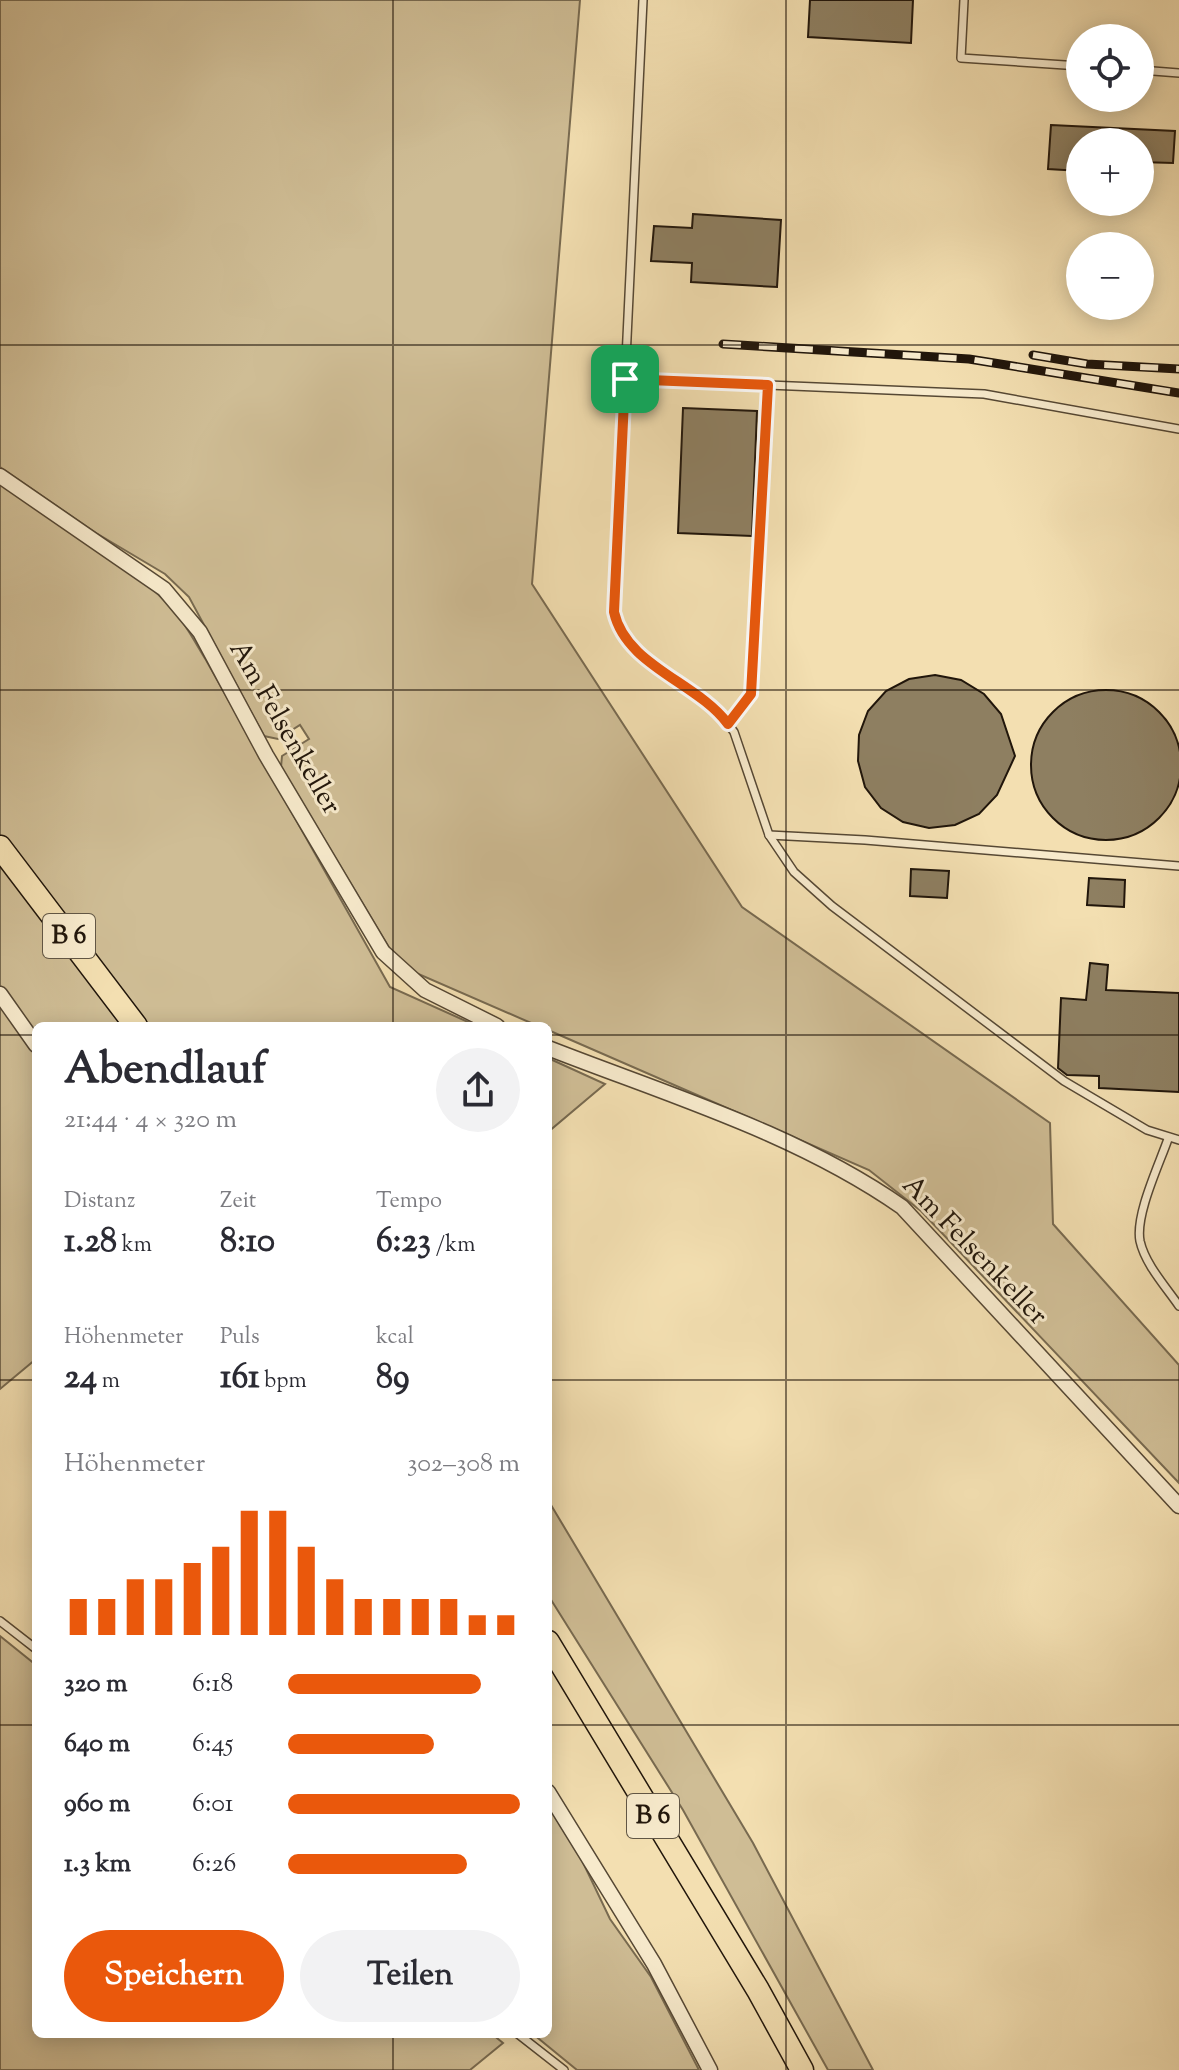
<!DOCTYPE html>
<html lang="de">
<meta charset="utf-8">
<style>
body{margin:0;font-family:"Sorts Mill Goudy",serif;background:#f2f2f3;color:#2b2b33;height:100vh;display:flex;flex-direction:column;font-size:30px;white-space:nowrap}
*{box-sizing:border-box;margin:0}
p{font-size:26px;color:#7c7c81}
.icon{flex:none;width:44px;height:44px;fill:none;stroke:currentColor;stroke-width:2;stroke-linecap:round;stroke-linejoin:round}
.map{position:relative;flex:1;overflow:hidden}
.side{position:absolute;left:32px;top:1022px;width:520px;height:1016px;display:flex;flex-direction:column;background:#fff;border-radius:12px;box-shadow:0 4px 20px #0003}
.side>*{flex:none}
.controls{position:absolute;left:1066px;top:24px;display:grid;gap:16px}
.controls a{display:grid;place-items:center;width:88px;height:88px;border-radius:50%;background:#fff;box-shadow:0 4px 20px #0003;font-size:40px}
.pin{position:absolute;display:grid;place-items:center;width:68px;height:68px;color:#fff;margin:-34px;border-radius:16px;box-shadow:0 4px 12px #0006}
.round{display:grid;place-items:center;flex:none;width:84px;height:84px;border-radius:42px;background:#f2f2f3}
.headline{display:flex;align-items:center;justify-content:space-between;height:136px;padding:0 32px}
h1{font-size:44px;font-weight:700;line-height:60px}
.figures{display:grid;grid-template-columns:repeat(3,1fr);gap:12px;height:136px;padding:8px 32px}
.figures div{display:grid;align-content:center}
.figures b{font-size:34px;font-weight:700}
.figures small{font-size:22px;font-weight:400}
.figures p{font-size:22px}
.chart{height:224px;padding:16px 32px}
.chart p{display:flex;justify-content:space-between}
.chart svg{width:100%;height:144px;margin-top:8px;stroke:#ea580c;stroke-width:6}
.cta{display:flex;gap:16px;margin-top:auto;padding:16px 32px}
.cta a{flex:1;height:92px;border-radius:48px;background:#ea580c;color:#fff;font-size:32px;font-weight:700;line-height:92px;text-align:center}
.cta a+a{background:#f2f2f3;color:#2b2b33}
ul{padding:0 32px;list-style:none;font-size:26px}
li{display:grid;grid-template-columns:128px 96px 1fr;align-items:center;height:60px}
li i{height:20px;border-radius:10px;background:#ea580c}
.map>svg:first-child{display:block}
.green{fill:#cfbd95;stroke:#786a50;stroke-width:2}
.building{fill:#8e7f61;stroke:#21160b;stroke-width:2}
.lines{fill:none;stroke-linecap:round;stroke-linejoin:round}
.service-casing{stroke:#564834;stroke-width:10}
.minor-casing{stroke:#564834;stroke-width:17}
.primary-casing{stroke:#21160b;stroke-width:25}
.service{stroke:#f7eacc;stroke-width:7}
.minor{stroke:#f7eacc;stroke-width:14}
.primary{stroke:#f3dfb1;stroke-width:22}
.rail-casing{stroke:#21160b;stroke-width:9}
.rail{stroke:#f7eacc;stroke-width:6;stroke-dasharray:18;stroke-linecap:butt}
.route-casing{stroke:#fff;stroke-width:16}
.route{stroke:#ea580c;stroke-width:10}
.grid{fill:none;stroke:#21160b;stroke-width:2;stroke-opacity:0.55}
.labels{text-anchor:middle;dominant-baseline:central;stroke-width:6;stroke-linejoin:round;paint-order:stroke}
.shield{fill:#f7eacc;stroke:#615645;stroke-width:2}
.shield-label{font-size:26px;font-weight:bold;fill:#21160b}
.street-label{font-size:28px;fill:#21160b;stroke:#f7eacc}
</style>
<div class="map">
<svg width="1179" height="2070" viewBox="0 0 1179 2070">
<rect width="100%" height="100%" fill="#f3dfb1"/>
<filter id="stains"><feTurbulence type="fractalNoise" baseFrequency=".0025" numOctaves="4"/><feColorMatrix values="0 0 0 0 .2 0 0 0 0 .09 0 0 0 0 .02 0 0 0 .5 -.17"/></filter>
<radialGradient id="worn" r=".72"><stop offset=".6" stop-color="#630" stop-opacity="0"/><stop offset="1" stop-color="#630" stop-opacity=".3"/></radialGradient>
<g class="green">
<path d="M 0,0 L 580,0 L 532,584 L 742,907 L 1050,1123 L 1053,1224 L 1179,1365 L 1179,1483 L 921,1211 L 869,1170 L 548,1030 L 548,1026 L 538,1026 L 400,966 L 281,767 L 282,756 L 309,739 L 300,725 L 278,739 L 264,736 L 189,597 L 165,574 L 96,533 L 0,467 Z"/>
<path d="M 0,481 C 54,519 117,553 164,600 C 182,617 193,639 206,660 L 390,987 L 477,1026 L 36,1026 L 36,1359 L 0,1389 Z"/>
<path d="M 548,1058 L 605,1084 L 548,1132 Z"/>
<path d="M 548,1500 L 753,1843 L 873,2070 L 828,2070 L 683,1810 L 548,1595 Z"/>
<path d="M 0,1636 L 36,1665 L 36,2034 L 492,2034 L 503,2043 L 470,2070 L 0,2070 Z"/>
<path d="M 548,1805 L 577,1850 L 610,1919 L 651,1977 L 699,2070 L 577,2070 L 533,2034 L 548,2034 Z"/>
</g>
<g class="building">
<path d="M 810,0 L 913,0 L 911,43 L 808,37 Z"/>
<path d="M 1051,125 L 1175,131 L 1173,163 L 1140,162 L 1140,142 L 1080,142 L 1080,171 L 1048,169 Z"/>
<path d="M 693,214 L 781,220 L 777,287 L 691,282 L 692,263 L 651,261 L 654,226 L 692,228 Z"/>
<path d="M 683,408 L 757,411 L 752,536 L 678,533 Z"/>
<path d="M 935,675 L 961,680 L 984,694 L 1001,714 L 1015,756 L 997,795 L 979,814 L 955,825 L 929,828 L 903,822 L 881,808 L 865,787 L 858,761 L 859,735 L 868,711 L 886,691 L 909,679 Z"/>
<circle cx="1106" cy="765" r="75"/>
<path d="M 911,869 L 949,871 L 947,898 L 910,896 Z"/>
<path d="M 1089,878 L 1125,880 L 1124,907 L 1087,905 Z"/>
<path d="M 1090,963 L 1108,965 L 1106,990 L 1179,993 L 1179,1092 L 1099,1088 L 1099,1076 L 1067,1075 L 1058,1068 L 1061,998 L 1086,1000 Z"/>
</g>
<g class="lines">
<g class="service-casing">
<g id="service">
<path d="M 643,0 L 614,612 L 617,627 L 629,645 L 716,708 L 734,732 L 769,835 L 794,872 L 832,906 L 1064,1081 L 1147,1130 L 1179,1140"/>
<path d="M 964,0 L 961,58 L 1080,66"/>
<path d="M 1140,70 L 1179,73"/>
<path d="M 625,379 L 984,394 L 1179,429"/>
<path d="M 728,724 L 751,694 L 768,385"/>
<path d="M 769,835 L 865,840 L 1179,866"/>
<path d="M 1168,1139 C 1159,1165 1135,1215 1140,1241 C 1145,1264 1166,1287 1179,1306"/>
<path d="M 0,1621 L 36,1649"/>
<path d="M 518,2034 L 564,2070"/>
</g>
</g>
<g class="minor-casing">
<g id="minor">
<path d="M 0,476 L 164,589 L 200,632 L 266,755 L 383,952 L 425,990 L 497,1026"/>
<path d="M 0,994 L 36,1045"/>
<path d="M 548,1048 C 668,1095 796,1133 902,1207 L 1179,1506"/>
<path d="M 548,1792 L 654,1964 L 710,2070"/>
</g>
</g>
<g class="primary-casing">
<g id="primary">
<path d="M 0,847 L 136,1026"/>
<path d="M 548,1642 L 758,1990 L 802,2070"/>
</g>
</g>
<use href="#service" class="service"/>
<use href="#minor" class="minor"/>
<use href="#primary" class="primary"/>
<g class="rail-casing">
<g id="rail">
<path d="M 723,344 L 969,359 L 1179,393"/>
<path d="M 1033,355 L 1087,364 L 1179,369"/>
</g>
</g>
<use href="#rail" class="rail"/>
</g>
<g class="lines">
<g class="route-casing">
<path id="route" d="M 625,379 L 768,385 L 751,694 L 728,724 C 697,682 626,666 614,612 Z"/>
</g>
<use href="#route" class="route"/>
</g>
<path class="grid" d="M 393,0 L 393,1026M 786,0 L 786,2070M 0,345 L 1179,345M 0,690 L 1179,690M 0,1035 L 36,1035M 548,1035 L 1179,1035M 0,1380 L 36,1380M 548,1380 L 1179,1380M 0,1725 L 36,1725M 548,1725 L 1179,1725M 393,2034 L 393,2070"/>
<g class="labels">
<g class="shield">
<rect x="43" y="914" width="52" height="44" rx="6"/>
<rect x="627" y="1794" width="52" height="44" rx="6"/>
</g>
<g class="shield-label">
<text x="69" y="936">B 6</text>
<text x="653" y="1816">B 6</text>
</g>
<g class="street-label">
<text transform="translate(284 728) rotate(60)">Am Felsenkeller</text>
<text transform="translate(974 1251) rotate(46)">Am Felsenkeller</text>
</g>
</g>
<rect width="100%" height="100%" filter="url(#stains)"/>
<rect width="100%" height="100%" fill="url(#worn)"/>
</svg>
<div class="controls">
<a><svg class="icon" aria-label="locate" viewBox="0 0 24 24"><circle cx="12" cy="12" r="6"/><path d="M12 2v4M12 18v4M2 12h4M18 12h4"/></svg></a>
<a>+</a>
<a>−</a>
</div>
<div class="pin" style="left:625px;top:379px;background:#1e9e55"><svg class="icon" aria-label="arrive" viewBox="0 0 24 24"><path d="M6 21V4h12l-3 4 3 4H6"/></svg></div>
<section class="side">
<div class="headline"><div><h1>Abendlauf</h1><p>21:44 · 4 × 320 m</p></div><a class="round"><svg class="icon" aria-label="share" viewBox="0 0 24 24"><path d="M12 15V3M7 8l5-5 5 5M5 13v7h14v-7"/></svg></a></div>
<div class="figures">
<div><p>Distanz</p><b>1.28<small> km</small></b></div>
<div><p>Zeit</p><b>8:10</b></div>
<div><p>Tempo</p><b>6:23<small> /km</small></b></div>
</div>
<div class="figures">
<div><p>Höhenmeter</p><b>24<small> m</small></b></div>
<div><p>Puls</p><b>161<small> bpm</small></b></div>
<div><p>kcal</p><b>89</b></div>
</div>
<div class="chart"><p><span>Höhenmeter</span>302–308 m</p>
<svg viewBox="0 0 160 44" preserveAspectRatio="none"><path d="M5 44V33M15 44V33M25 44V27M35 44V27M45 44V22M55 44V17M65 44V6M75 44V6M85 44V17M95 44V27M105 44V33M115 44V33M125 44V33M135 44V33M145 44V38M155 44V38"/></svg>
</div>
<ul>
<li><b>320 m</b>6:18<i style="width:83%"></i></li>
<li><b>640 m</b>6:45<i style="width:63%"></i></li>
<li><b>960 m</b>6:01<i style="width:100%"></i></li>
<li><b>1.3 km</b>6:26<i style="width:77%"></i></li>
</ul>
<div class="cta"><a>Speichern</a><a>Teilen</a></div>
</section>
</div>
